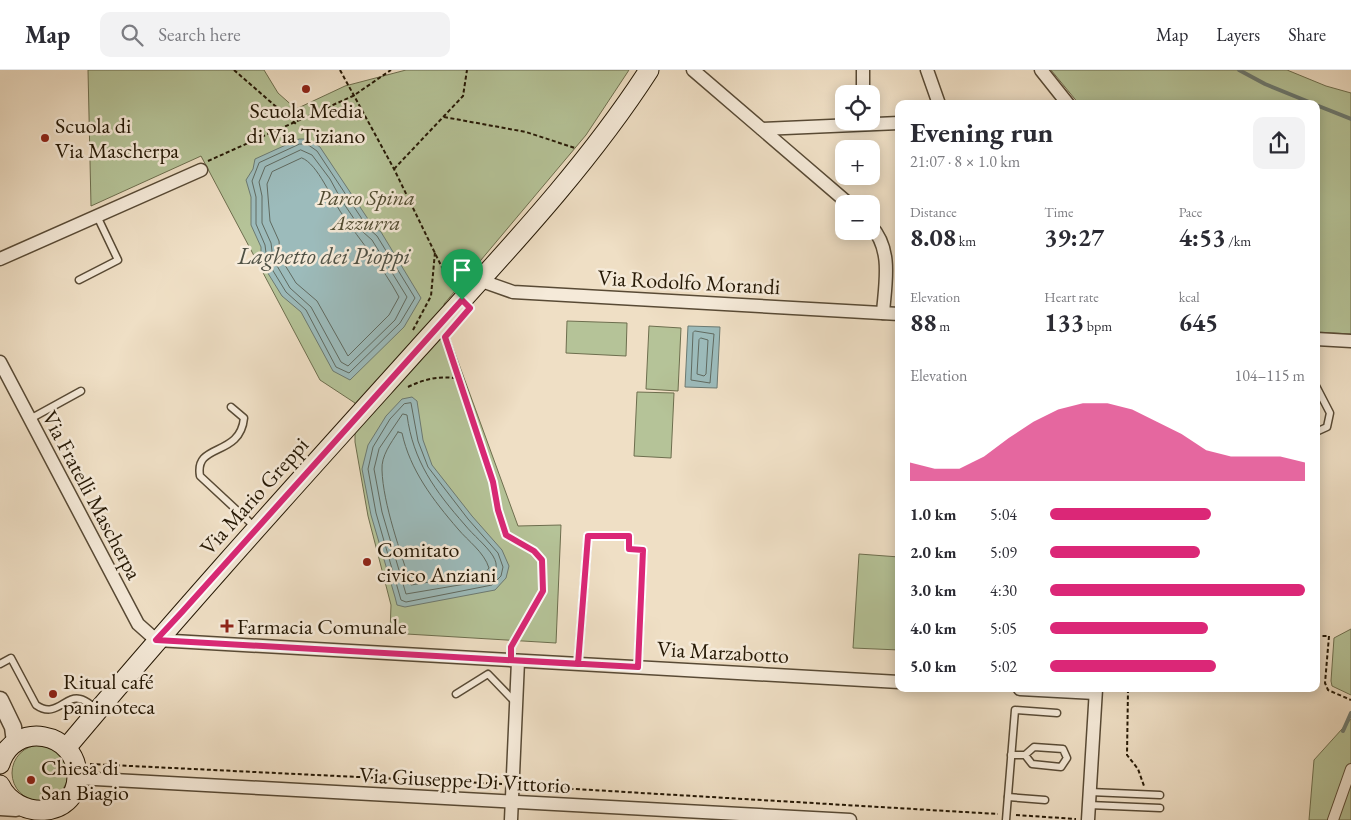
<!DOCTYPE html>
<meta charset="utf-8">
<style>
body{margin:0;font-family:"EB Garamond",serif;background:#f2f2f3;color:#2b2b33;height:100vh;display:flex;flex-direction:column;font-size:19px;white-space:nowrap}
*{box-sizing:border-box;margin:0}
p{font-size:16px;color:#7c7c81}
.icon{flex:none;width:28px;height:28px;fill:none;stroke:currentColor;stroke-width:2;stroke-linecap:round;stroke-linejoin:round}
.map{position:relative;flex:1;overflow:hidden}
.panel{position:absolute;left:895px;top:30px;width:425px;height:592px;display:flex;flex-direction:column;background:#fff;border-radius:10px;box-shadow:0 2px 12px #0003}
.panel>*{flex:none}
.buttons{position:absolute;left:835px;top:15px;display:grid;gap:10px}
.buttons a{display:grid;place-items:center;width:45px;height:45px;border-radius:10px;background:#fff;box-shadow:0 2px 12px #0003;font-size:25px}
.pin{position:absolute;display:grid;place-items:center;width:42px;height:42px;color:#fff;margin:-51px -21px;border-radius:50% 50% 50% 0;rotate:-45deg;box-shadow:0 0 5px #0007}
.pin .icon{rotate:45deg}
.round{display:grid;place-items:center;flex:none;width:52px;height:52px;border-radius:10px;background:#f2f2f3}
.head{display:flex;align-items:center;justify-content:space-between;height:85px;padding:0 15px}
h1{font-size:28px;font-weight:700;line-height:38px}
.stats{display:grid;grid-template-columns:repeat(3,1fr);gap:8px;height:85px;padding:5px 15px}
.stats div{display:grid;align-content:center}
.stats b{font-size:25px;font-weight:700}
.stats small{font-size:14px;font-weight:400}
.stats p{font-size:14px}
.chart{height:140px;padding:10px 15px}
.chart p{display:flex;justify-content:space-between}
.chart svg{width:100%;height:90px;margin-top:5px;fill:#db2777;opacity:.7}
ul{padding:0 15px;list-style:none;font-size:16px}
li{display:grid;grid-template-columns:80px 60px 1fr;align-items:center;height:38px}
li i{height:12px;border-radius:6px;background:#db2777}
header{display:flex;align-items:center;gap:30px;box-sizing:border-box;height:70px;padding:0 25px;background:#fff;border-bottom:1px solid #e1e1e2}
header strong{font-size:24px}
nav{display:flex;gap:28px;margin-inline-start:auto;font-size:18px}
.search{width:350px;height:45px;background:#f2f2f3;display:flex;align-items:center;gap:12px;box-sizing:border-box;padding:0 18px;border-radius:10px;color:#7c7c81;font-size:19px}
.map>svg:first-child{display:block}
.green{fill:#b5c398;stroke:#6d6e4e}
.water{fill:#9cbbbb;stroke:#6c7a72}
.lines{fill:none;stroke-linecap:round;stroke-linejoin:round}
.shore{stroke:#606a60;stroke-width:1}
.stream{stroke:#6c7a72;stroke-width:4}
.service-casing{stroke:#584a35;stroke-width:9}
.pedestrian-casing{stroke:#584a35;stroke-width:12}
.minor-casing{stroke:#584a35;stroke-width:15}
.tertiary-casing{stroke:#584a35;stroke-width:19}
.secondary-casing{stroke:#251805;stroke-width:21}
.path{stroke:#251805;stroke-width:2;stroke-dasharray:4 2.5;stroke-linecap:butt}
.service{stroke:#f5ead9;stroke-width:6}
.pedestrian{stroke:#f5ead9;stroke-width:10}
.minor{stroke:#f5ead9;stroke-width:12}
.tertiary{stroke:#f5ead9;stroke-width:16}
.secondary{stroke:#f5ead9;stroke-width:19}
.route-casing{stroke:#fff;stroke-width:10}
.route{stroke:#db2777;stroke-width:6}
.poi-dot{fill:#8f2418;stroke:#f5ead9;stroke-width:2}
.labels{text-anchor:middle;dominant-baseline:central;stroke-width:5;stroke-linejoin:round;paint-order:stroke}
.poi-label{font-size:22px;fill:#251805;stroke:#f5ead9;text-anchor:start}
.park-label{font-size:22px;font-style:italic;fill:#504b31;stroke:#f5ead9}
.street-label{font-size:22px;fill:#251805;stroke:#f5ead9}
.water-label{font-size:24px;font-style:italic;fill:#4f5145;stroke:#f5ead9}
</style>
<header>
<strong>Map</strong>
<div class="search"><svg class="icon" aria-label="search" viewBox="0 0 24 24"><circle cx="10" cy="10" r="6"/><path d="M15 15l6 6"/></svg>Search here</div>
<nav><a>Map</a><a>Layers</a><a>Share</a></nav>
</header>
<div class="map">
<svg width="1351" height="750" viewBox="0 0 1351 750">
<rect width="100%" height="100%" fill="#efdfc5"/>
<filter id="stains"><feTurbulence type="fractalNoise" baseFrequency=".004" numOctaves="4"/><feColorMatrix values="0 0 0 0 .2 0 0 0 0 .09 0 0 0 0 .02 0 0 0 .5 -.17"/></filter>
<radialGradient id="worn" r=".72"><stop offset=".6" stop-color="#630" stop-opacity="0"/><stop offset="1" stop-color="#630" stop-opacity=".3"/></radialGradient>
<g class="green">
<path d="M 88,0 L 264,0 L 278,23 L 296,39 L 345,16 L 406,0 L 629,0 L 586,65 L 444,234 L 448,264 L 518,456 L 561,455 L 556,573 L 390,563 L 391,535 L 368,446 L 355,372 L 355,333 L 320,310 L 201,86 L 91,136 Z"/>
<path d="M 1051,0 L 1287,0 L 1326,16 L 1351,23 L 1351,264 L 1316,262 L 1316,34 L 1079,34 Z"/>
<path d="M 567,251 L 627,253 L 626,286 L 566,283 Z"/>
<path d="M 649,256 L 681,258 L 678,321 L 646,319 Z"/>
<path d="M 637,322 L 674,323 L 671,388 L 634,386 Z"/>
<path d="M 859,484 L 899,487 L 899,580 L 853,578 Z"/>
<path d="M 1351,559 L 1351,625 L 1332,616 L 1331,611 L 1334,568 Z"/>
<path d="M 1351,649 L 1351,750 L 1309,750 L 1314,690 Z"/>
<circle cx="40" cy="703" r="28"/>
</g>
<g class="water">
<path d="M 299,69 L 308,69 L 320,77 L 372,155 L 381,162 L 421,228 L 404,257 L 350,310 L 333,301 L 301,242 L 282,226 L 261,192 L 261,177 L 251,155 L 251,127 L 246,110 L 253,99 L 255,89 Z"/>
<path d="M 688,256 L 720,257 L 717,318 L 685,317 Z"/>
<path d="M 412,327 L 417,331 L 423,370 L 432,395 L 472,446 L 502,480 L 509,496 L 506,508 L 495,520 L 405,537 L 397,535 L 395,527 L 371,445 L 362,399 L 368,375 L 386,346 L 402,329 Z"/>
</g>
<g class="lines">
<g class="shore">
<path d="M 300,74 L 307,74 L 317,81 L 368,158 L 377,166 L 415,228 L 400,253 L 349,303 L 336,297 L 306,240 L 286,222 L 267,191 L 265,175 L 256,154 L 256,127 L 252,111 L 259,93 Z"/>
<path d="M 301,80 L 312,85 L 330,109 L 342,131 L 363,162 L 372,170 L 407,227 L 395,250 L 348,296 L 341,292 L 311,237 L 290,218 L 273,189 L 271,173 L 262,153 L 262,126 L 259,112 L 265,97 Z"/>
<path d="M 302,88 C 318,94 332,130 342,144 C 361,172 383,197 399,227 L 389,245 L 348,286 L 317,231 L 296,213 L 280,187 L 279,171 L 270,151 L 267,114 L 272,102 Z"/>
<path d="M 695,261 L 714,264 L 710,313 L 691,310 L 693,263 Z"/>
<path d="M 701,268 L 708,270 L 706,304 L 704,306 L 697,304 L 699,270 Z"/>
<path d="M 411,333 L 418,371 L 428,397 L 468,449 L 498,483 L 503,497 L 501,506 L 492,515 L 406,532 L 401,530 L 376,443 L 368,399 L 373,377 L 390,349 L 404,334 Z"/>
<path d="M 403,344 L 407,345 C 413,391 435,421 465,455 C 473,465 486,475 493,486 C 499,496 496,502 489,510 L 406,524 L 382,442 L 374,399 L 379,379 Z"/>
<path d="M 398,362 L 402,363 C 410,400 433,430 458,459 C 468,471 484,482 489,498 L 485,503 L 411,515 C 401,483 383,434 382,400 C 381,386 391,373 398,362 Z"/>
</g>
<g class="stream">
<path d="M 1239,0 L 1265,14 L 1314,34"/>
<path d="M 1316,35 L 1351,49"/>
<path d="M 1343,661 L 1351,643"/>
</g>
<g class="service-casing">
<g id="service">
<path d="M 79,210 L 118,190 L 97,146"/>
<path d="M 1316,316 L 1330,343 L 1327,357 L 1316,362"/>
<path d="M 231,337 L 244,348 C 240,388 194,372 200,406 L 256,458"/>
<path d="M 30,349 L 81,321"/>
<path d="M 0,594 L 11,588 L 36,635 C 56,649 65,625 80,629 C 86,630 92,636 97,639"/>
<path d="M 578,594 L 588,466 L 629,466 L 629,479 L 643,480 L 638,597"/>
<path d="M 456,624 L 488,604 L 515,632"/>
<path d="M 1011,685 L 1025,685 L 1032,694 L 1061,697 L 1067,688 L 1063,679 L 1034,677 L 1025,685"/>
<path d="M 1090,722 L 1160,725"/>
<path d="M 1008,727 L 1045,730"/>
<path d="M 1089,735 L 1160,738"/>
<path d="M 1006,750 L 1015,640 L 1057,643"/>
</g>
</g>
<g class="pedestrian-casing">
<path id="pedestrian" d="M 1333,750 L 1351,699"/>
</g>
<g class="minor-casing">
<g id="minor">
<path d="M 693,0 L 849,134"/>
<path d="M 863,0 L 863,24"/>
<path d="M 927,0 L 939,34"/>
<path d="M 1041,0 L 1068,34"/>
<path d="M 762,59 L 899,53"/>
<path d="M 871,156 C 893,180 885,214 883,243"/>
<path d="M 0,189 L 201,100"/>
<path d="M 479,210 L 513,222 L 899,244"/>
<path d="M 1316,269 L 1351,271"/>
<path d="M 0,292 L 138,554 L 156,570 L 899,612"/>
<path d="M 1020,619 L 1095,623"/>
<path d="M 77,708 L 850,750"/>
<path d="M 511,750 L 518,591"/>
<path d="M 1088,750 L 1096,619"/>
</g>
</g>
<g class="tertiary-casing">
<g id="tertiary">
<path d="M 0,630 L 13,657 L 15,672"/>
<path d="M 0,737 L 16,738"/>
</g>
</g>
<g class="secondary-casing">
<g id="secondary">
<path d="M 67,677 C 180,542 299,411 417,280 C 498,190 584,101 649,0"/>
<path d="M 0,694 C 13,650 78,661 77,707 C 76,750 16,750 0,715"/>
</g>
</g>
<g class="path">
<path d="M 234,0 L 296,54"/>
<path d="M 340,0 L 394,99 L 452,218"/>
<path d="M 444,47 L 526,62 L 575,78"/>
<path d="M 208,91 L 353,26 L 391,0"/>
<path d="M 394,99 L 463,26 L 467,0"/>
<path d="M 413,260 L 431,226 L 435,182"/>
<path d="M 446,271 L 459,309"/>
<path d="M 408,317 C 424,309 441,305 459,309 L 493,412 L 498,441 L 506,465 L 534,481 L 543,490 L 543,521 L 511,578"/>
<path d="M 1316,566 L 1329,566 L 1325,613 L 1328,620 L 1351,630"/>
<path d="M 1128,619 L 1127,685 L 1138,699 L 1144,716"/>
<path d="M 90,694 L 502,714"/>
<path d="M 524,716 L 998,744"/>
<path d="M 1016,745 L 1076,749"/>
</g>
<use href="#service" class="service"/>
<use href="#pedestrian" class="pedestrian"/>
<use href="#minor" class="minor"/>
<use href="#tertiary" class="tertiary"/>
<use href="#secondary" class="secondary"/>
</g>
<g class="lines">
<g class="route-casing">
<path id="route" d="M 462,230 L 182,542 L 156,570 L 578,594 L 588,466 L 629,466 L 629,479 L 643,480 L 638,597 L 511,590 L 511,577 L 543,521 L 542,490 L 534,481 L 506,465 L 498,440 L 493,412 L 445,267 L 470,238 L 462,230"/>
</g>
<use href="#route" class="route"/>
</g>
<g class="poi-dot">
<circle cx="306" cy="19" r="5"/>
<circle cx="45" cy="68" r="5"/>
<circle cx="367" cy="492" r="5"/>
<path d="M224.5 548.5h5v5h5v5h-5v5h-5v-5h-5v-5h5z"/>
<circle cx="53" cy="624" r="5"/>
<circle cx="31" cy="710" r="5"/>
</g>
<g class="labels">
<g class="poi-label">
<text x="306" y="40" text-anchor="middle">Scuola Media<tspan x="306" dy="25">di Via Tiziano</tspan></text>
<text x="55" y="55">Scuola di<tspan x="55" dy="25">Via Mascherpa</tspan></text>
<text x="377" y="479">Comitato<tspan x="377" dy="25">civico Anziani</tspan></text>
<text x="237" y="556">Farmacia Comunale</text>
<text x="63" y="611">Ritual café<tspan x="63" dy="25">paninoteca</tspan></text>
<text x="41" y="697">Chiesa di<tspan x="41" dy="25">San Biagio</tspan></text>
</g>
<g class="park-label">
<text x="366" y="127">Parco Spina<tspan x="366" dy="25">Azzurra</tspan></text>
</g>
<g class="street-label">
<text transform="translate(689 212) rotate(3)">Via Rodolfo Morandi</text>
<text transform="translate(92 425) rotate(62)">Via Fratelli Mascherpa</text>
<text transform="translate(254 426) rotate(-48)">Via Mario Greppi</text>
<text transform="translate(723 582) rotate(3)">Via Marzabotto</text>
<text transform="translate(465 710) rotate(3)">Via Giuseppe Di Vittorio</text>
</g>
<g class="water-label">
<text x="324" y="185">Laghetto dei Pioppi</text>
</g>
</g>
<rect width="100%" height="100%" filter="url(#stains)"/>
<rect width="100%" height="100%" fill="url(#worn)"/>
</svg>
<div class="buttons">
<a><svg class="icon" aria-label="locate" viewBox="0 0 24 24"><circle cx="12" cy="12" r="6"/><path d="M12 2v4M12 18v4M2 12h4M18 12h4"/></svg></a>
<a>+</a>
<a>−</a>
</div>
<div class="pin" style="left:462px;top:230px;background:#1e9e55"><svg class="icon" aria-label="arrive" viewBox="0 0 24 24"><path d="M6 21V4h12l-3 4 3 4H6"/></svg></div>
<section class="panel">
<div class="head"><div><h1>Evening run</h1><p>21:07 · 8 × 1.0 km</p></div><a class="round"><svg class="icon" aria-label="share" viewBox="0 0 24 24"><path d="M12 15V3M7 8l5-5 5 5M5 13v7h14v-7"/></svg></a></div>
<div class="stats">
<div><p>Distance</p><b>8.08<small> km</small></b></div>
<div><p>Time</p><b>39:27</b></div>
<div><p>Pace</p><b>4:53<small> /km</small></b></div>
</div>
<div class="stats">
<div><p>Elevation</p><b>88<small> m</small></b></div>
<div><p>Heart rate</p><b>133<small> bpm</small></b></div>
<div><p>kcal</p><b>645</b></div>
</div>
<div class="chart"><p><span>Elevation</span>104–115 m</p>
<svg viewBox="0 0 160 44" preserveAspectRatio="none"><path d="M0 44V35L10 38L20 38L30 32L40 23L50 15L60 9L70 6L80 6L90 9L100 15L110 21L120 29L130 32L140 32L150 32L160 35V44z"/></svg>
</div>
<ul>
<li><b>1.0 km</b>5:04<i style="width:63%"></i></li>
<li><b>2.0 km</b>5:09<i style="width:59%"></i></li>
<li><b>3.0 km</b>4:30<i style="width:100%"></i></li>
<li><b>4.0 km</b>5:05<i style="width:62%"></i></li>
<li><b>5.0 km</b>5:02<i style="width:65%"></i></li>
</ul>
</section>
</div>
